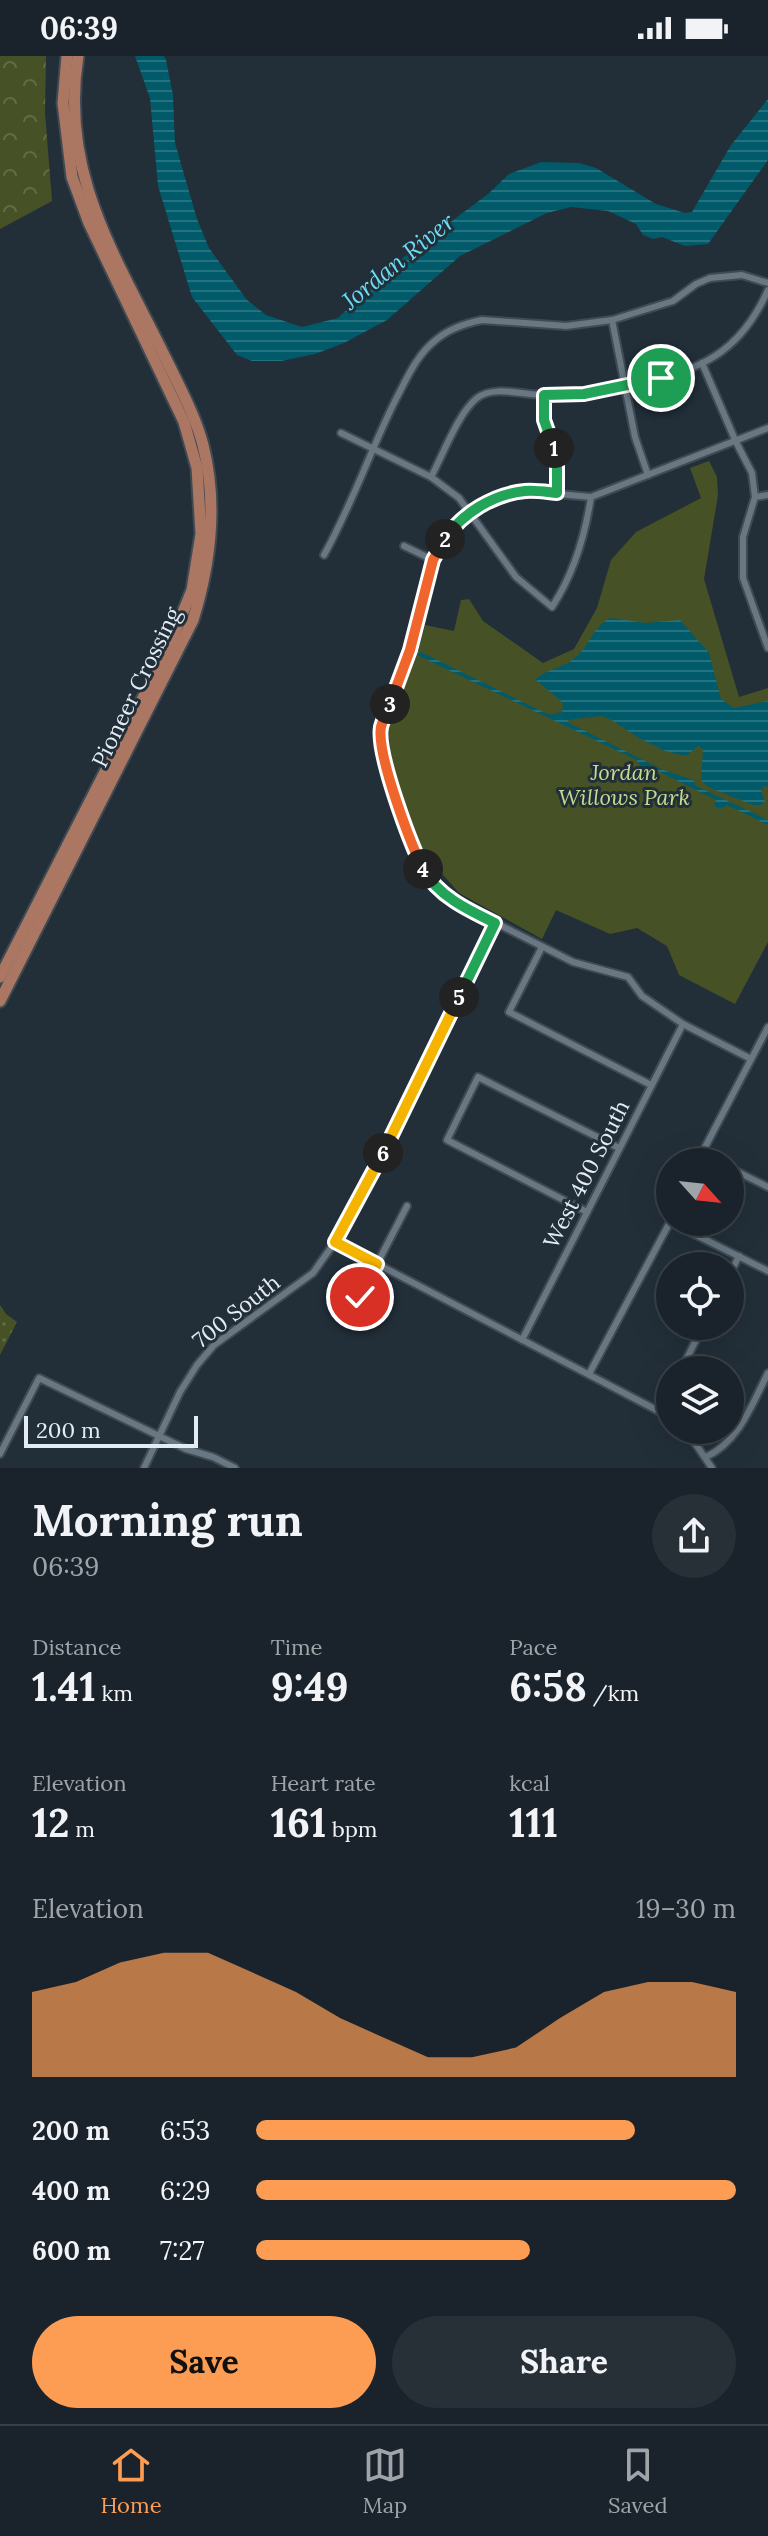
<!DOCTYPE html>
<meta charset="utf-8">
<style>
body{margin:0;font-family:Lora,serif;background:#272f37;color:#f1f3f6;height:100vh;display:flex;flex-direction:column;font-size:30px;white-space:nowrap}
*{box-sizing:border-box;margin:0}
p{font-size:26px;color:#9fa4a9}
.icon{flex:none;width:44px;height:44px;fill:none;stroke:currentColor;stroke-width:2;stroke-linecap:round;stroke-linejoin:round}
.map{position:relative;height:1412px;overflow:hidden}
.side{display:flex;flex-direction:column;background:#1a232b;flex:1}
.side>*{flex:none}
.needle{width:52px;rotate:117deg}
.controls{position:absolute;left:656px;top:1092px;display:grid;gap:16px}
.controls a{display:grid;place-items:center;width:88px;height:88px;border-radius:50%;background:#1a232b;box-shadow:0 8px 32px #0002,0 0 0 2px #384047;font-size:40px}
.scale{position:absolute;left:24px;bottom:20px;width:174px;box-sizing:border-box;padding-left:8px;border:4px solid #e4ecf3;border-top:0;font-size:22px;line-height:28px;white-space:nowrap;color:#e4ecf3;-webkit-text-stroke:6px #222f39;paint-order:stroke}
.pin{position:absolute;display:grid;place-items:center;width:68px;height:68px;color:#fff;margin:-34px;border:4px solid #fff;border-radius:50%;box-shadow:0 2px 8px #0007}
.km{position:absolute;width:40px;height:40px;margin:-20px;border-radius:50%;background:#222;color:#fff;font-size:22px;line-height:40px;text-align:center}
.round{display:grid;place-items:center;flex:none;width:84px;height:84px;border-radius:42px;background:#272f37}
.summary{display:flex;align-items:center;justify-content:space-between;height:136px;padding:0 32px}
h1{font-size:44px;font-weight:800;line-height:60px}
.figures{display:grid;grid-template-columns:repeat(3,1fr);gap:12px;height:136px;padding:8px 32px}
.figures div{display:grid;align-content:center}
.figures b{font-size:40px;font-weight:800}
.figures small{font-size:22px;font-weight:400}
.figures p{font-size:22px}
.chart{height:224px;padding:16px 32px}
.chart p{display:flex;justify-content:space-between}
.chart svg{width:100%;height:144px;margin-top:8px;fill:#fc9d53;opacity:.7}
.button{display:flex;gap:16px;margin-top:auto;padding:16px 32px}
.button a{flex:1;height:92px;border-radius:48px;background:#fc9d53;color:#111;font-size:32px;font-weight:800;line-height:92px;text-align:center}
.button a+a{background:#272f37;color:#f1f3f6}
ul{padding:0 32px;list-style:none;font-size:26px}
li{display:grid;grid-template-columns:128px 96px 1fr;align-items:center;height:60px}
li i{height:20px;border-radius:10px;background:#fc9d53}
.status{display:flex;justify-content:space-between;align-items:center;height:56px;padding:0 40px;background:#1a232b;direction:ltr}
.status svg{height:22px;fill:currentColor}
.tabs{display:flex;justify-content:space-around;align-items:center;height:112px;border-top:2px solid #384047;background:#1a232b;font-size:22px;color:#9fa4a9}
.tabs a{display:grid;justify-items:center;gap:4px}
.tabs .current{color:#fc9d53}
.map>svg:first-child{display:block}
.grass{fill:url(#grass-dots)}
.forest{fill:url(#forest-crowns)}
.green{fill:#465226}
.water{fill:url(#water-rules)}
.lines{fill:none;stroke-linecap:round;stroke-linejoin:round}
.minor-casing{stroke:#3f4a53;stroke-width:10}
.trunk-casing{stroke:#3f4a53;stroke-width:15}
.minor{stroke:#687782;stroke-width:6}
.trunk{stroke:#ab7662;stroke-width:11}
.split-1-casing{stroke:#fff;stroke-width:16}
.split-2-casing{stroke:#fff;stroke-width:16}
.split-3-casing{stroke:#fff;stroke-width:16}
.split-4-casing{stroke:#fff;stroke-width:16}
.split-5-casing{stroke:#fff;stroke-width:16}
.split-6-casing{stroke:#fff;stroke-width:16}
.split-7-casing{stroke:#fff;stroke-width:16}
.split-1{stroke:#22a559;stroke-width:10}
.split-2{stroke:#22a559;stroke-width:10}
.split-3{stroke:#f0652b;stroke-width:10}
.split-4{stroke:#f0652b;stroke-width:10}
.split-5{stroke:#22a559;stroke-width:10}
.split-6{stroke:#f5b400;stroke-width:10}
.split-7{stroke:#f5b400;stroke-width:10}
.labels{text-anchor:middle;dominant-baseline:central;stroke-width:6;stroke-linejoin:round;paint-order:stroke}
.street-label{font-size:22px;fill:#e4ecf3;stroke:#222f39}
.park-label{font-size:22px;font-style:italic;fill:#c4dc8d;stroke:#222f39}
.water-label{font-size:24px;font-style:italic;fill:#6cdaf3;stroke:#222f39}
</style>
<div class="status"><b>06:39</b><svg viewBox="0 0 49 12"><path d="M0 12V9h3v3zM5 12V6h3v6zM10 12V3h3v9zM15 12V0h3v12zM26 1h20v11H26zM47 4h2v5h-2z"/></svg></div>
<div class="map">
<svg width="768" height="1412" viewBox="0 0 768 1412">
<defs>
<pattern id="grass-dots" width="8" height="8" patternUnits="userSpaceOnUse" patternTransform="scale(2)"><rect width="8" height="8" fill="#465226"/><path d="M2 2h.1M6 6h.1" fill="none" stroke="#616b46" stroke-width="1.8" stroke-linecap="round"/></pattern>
<pattern id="forest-crowns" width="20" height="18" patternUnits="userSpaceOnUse" patternTransform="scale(2)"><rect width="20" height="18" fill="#465226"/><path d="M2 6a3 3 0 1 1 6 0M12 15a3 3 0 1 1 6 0" fill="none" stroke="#616b46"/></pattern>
<pattern id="water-rules" width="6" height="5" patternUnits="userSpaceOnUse" patternTransform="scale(2)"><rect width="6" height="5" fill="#005a69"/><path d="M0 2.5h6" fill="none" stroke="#25727f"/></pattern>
</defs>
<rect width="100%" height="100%" fill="#222f39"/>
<path class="grass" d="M 0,1249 L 6,1258 L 17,1266 L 0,1299 Z"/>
<path class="forest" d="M 0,0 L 46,0 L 45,57 L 52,145 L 0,173 Z"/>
<path class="green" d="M 709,405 L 717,421 L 718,439 L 704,523 L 739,641 L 768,632 L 768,886 L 735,948 L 679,919 L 667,890 L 637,872 L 610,878 L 556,854 L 542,883 L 459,837 L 423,796 L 392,710 L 388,672 L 418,595 L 425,569 L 454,575 L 461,544 L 469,543 L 483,565 L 543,607 L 574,593 L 597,552 L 611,504 L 636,476 L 701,442 L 690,412 Z"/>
<g class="water">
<path d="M 135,0 L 164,0 L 166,4 L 173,39 L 175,87 L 197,163 L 209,192 L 247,244 L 266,259 L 302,271 L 338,262 L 397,206 L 488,138 L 509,118 L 541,106 L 579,107 L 596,112 L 656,148 L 685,157 L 692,156 L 731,89 L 768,43 L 768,104 L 708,188 L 685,190 L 662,181 L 653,183 L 643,179 L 636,168 L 608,155 L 571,151 L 547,157 L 460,200 L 387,264 L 344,287 L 315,298 L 281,305 L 252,305 L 237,299 L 192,241 L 158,130 L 150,42 Z"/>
<path d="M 611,562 L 646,567 L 680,564 L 709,597 L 721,643 L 734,652 L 768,645 L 768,731 L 764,730 L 761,735 L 765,745 L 761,749 L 753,749 L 708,731 L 701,724 L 703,693 L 698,690 L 686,700 L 665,695 L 639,682 L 610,663 L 600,660 L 568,664 L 569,667 L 663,714 L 693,724 L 696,730 L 768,764 L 768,769 L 727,749 L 720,753 L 714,750 L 716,744 L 648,710 L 641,712 L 637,704 L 417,599 L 421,596 L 543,656 L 552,659 L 560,656 L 562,658 L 563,647 L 535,623 C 547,613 564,612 576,601 C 590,589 593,570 611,562 Z"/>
</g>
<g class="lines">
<g class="minor-casing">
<g id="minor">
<path d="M 612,264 L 635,381 L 648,419"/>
<path d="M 702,307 L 736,386 L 752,417 L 755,441 L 743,481 L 743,522 L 768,592"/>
<path d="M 544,339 L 544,364 L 557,402 L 557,437"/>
<path d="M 341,377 L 431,421 L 459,442 L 516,521 L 552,551 C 573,519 585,480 591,441"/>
<path d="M 431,421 C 443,399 458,357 477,342 C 494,329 523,339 543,339 C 589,340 676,325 715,300 C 740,284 756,261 768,234"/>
<path d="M 755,441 L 768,439"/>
<path d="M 404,490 L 433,504"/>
<path d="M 324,499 C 352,449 370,395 396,343 C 407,322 417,298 437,283 C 449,273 467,267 482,264 L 566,270 L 612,264 L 673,245 L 696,228 L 710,222 L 742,219 L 768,227"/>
<path d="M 542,891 L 509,956 L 651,1029"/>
<path d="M 751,1003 L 683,968 L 642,940 L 628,921 L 573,906 L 462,850 L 440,834 L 425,817 L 414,795 L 381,692 L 381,671 L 410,594 L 433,504 L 452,472 L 470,457 L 493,443 L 525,435 L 591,441 L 768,372"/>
<path d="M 719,1106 L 702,1097 L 768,971"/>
<path d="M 730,1112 L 768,1131"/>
<path d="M 587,1156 L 447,1084 L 478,1021 L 619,1092"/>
<path d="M 335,1186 L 670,1361"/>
<path d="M 730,1218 L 739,1200"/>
<path d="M 360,1241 L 407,1150"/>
<path d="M 522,1284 L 683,968"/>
<path d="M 681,1314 L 703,1270"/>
<path d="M 589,1318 L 670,1166 L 768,1215"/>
<path d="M 660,1354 L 670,1335"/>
<path d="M 686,1374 L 712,1412"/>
<path d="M 0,1398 L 39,1322 L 186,1393 L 213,1401 L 235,1412"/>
<path d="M 706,1401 C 739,1386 752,1348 768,1317"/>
<path d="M 144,1412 L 180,1336 L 197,1309 L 214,1289 L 313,1217 L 335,1186 L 389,1085 L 495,867"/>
</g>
</g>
<g class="trunk-casing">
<g id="trunk">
<path d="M 0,921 L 168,593 L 192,534 L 201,478 L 197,412 L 184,366 L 89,167 L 72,121 L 63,47 L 67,0"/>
<path d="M 0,945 L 193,564 C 211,506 218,448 203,389 C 195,359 180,332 167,305 C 117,202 59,119 78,0"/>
</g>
</g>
<use href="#minor" class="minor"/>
<use href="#trunk" class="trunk"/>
</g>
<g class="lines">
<g class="split-1-casing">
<path id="split-1" d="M 554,392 L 544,364 L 544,339 L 584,338 L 661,322"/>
</g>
<g class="split-2-casing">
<path id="split-2" d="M 445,483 C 462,457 494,438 525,435 C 535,434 547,436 557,437 L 557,402 L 554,392"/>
</g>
<g class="split-3-casing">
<path id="split-3" d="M 390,648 L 410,594 L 433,504 L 445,483"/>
</g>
<g class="split-4-casing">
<path id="split-4" d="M 390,648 C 387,655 383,663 381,671 C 376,697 410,786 423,813"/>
</g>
<g class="split-5-casing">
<path id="split-5" d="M 423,813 C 438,840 468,854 495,867 L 459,941"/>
</g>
<g class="split-6-casing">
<path id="split-6" d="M 383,1097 L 459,941"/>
</g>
<g class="split-7-casing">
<path id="split-7" d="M 360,1241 L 377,1208 L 335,1186 L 383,1097"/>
</g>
<use href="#split-1" class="split-1"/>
<use href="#split-2" class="split-2"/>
<use href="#split-3" class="split-3"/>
<use href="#split-4" class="split-4"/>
<use href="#split-5" class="split-5"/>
<use href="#split-6" class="split-6"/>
<use href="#split-7" class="split-7"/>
</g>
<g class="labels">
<g class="street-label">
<text transform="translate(136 631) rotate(-64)">Pioneer Crossing</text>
<text transform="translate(586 1118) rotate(-63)">West 400 South</text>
<text transform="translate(236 1255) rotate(-38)">700 South</text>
</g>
<g class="park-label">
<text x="624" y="716">Jordan<tspan x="624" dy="25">Willows Park</tspan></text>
</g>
<g class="water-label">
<text transform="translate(398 205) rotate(-39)">Jordan River</text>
</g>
</g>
</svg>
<div class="controls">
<a><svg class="needle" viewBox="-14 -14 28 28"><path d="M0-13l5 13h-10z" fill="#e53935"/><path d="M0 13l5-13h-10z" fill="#9fa4a9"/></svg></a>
<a><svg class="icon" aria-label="locate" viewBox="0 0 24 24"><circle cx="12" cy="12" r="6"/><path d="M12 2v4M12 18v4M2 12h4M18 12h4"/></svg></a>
<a><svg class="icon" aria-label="layers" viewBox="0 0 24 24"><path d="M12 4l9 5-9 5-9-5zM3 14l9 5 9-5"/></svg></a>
</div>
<div class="scale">200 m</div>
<div class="pin" style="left:661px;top:322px;background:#1e9e55"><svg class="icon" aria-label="arrive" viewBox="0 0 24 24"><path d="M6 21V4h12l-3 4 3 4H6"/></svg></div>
<div class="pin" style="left:360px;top:1241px;background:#d93025"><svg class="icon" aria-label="check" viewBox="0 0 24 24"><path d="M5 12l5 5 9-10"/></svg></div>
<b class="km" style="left:554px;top:392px">1</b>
<b class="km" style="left:445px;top:483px">2</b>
<b class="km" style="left:390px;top:648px">3</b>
<b class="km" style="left:423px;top:813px">4</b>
<b class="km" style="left:459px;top:941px">5</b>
<b class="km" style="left:383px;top:1097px">6</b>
</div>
<section class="side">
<div class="summary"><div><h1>Morning run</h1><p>06:39</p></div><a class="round"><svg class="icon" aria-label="share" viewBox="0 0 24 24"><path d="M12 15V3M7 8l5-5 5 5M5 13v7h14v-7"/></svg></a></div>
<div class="figures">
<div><p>Distance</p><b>1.41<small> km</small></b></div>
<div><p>Time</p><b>9:49</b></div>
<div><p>Pace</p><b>6:58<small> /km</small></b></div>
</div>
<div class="figures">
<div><p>Elevation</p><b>12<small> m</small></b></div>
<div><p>Heart rate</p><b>161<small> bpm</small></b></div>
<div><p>kcal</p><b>111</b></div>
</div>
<div class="chart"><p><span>Elevation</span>19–30 m</p>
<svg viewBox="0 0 160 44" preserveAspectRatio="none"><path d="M0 44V18L10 15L20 9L30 6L40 6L50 12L60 18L70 26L80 32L90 38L100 38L110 35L120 26L130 18L140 15L150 15L160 18V44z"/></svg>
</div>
<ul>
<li><b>200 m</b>6:53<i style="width:79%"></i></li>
<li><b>400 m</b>6:29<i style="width:100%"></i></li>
<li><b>600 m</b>7:27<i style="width:57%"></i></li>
</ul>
<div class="button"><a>Save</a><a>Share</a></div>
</section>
<nav class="tabs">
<a class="current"><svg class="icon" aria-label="home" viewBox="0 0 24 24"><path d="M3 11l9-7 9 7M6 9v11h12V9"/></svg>Home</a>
<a><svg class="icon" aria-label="map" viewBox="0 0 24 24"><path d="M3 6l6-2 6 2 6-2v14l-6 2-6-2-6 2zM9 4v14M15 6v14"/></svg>Map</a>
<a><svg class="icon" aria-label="saved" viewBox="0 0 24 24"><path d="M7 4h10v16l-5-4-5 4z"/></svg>Saved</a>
</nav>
